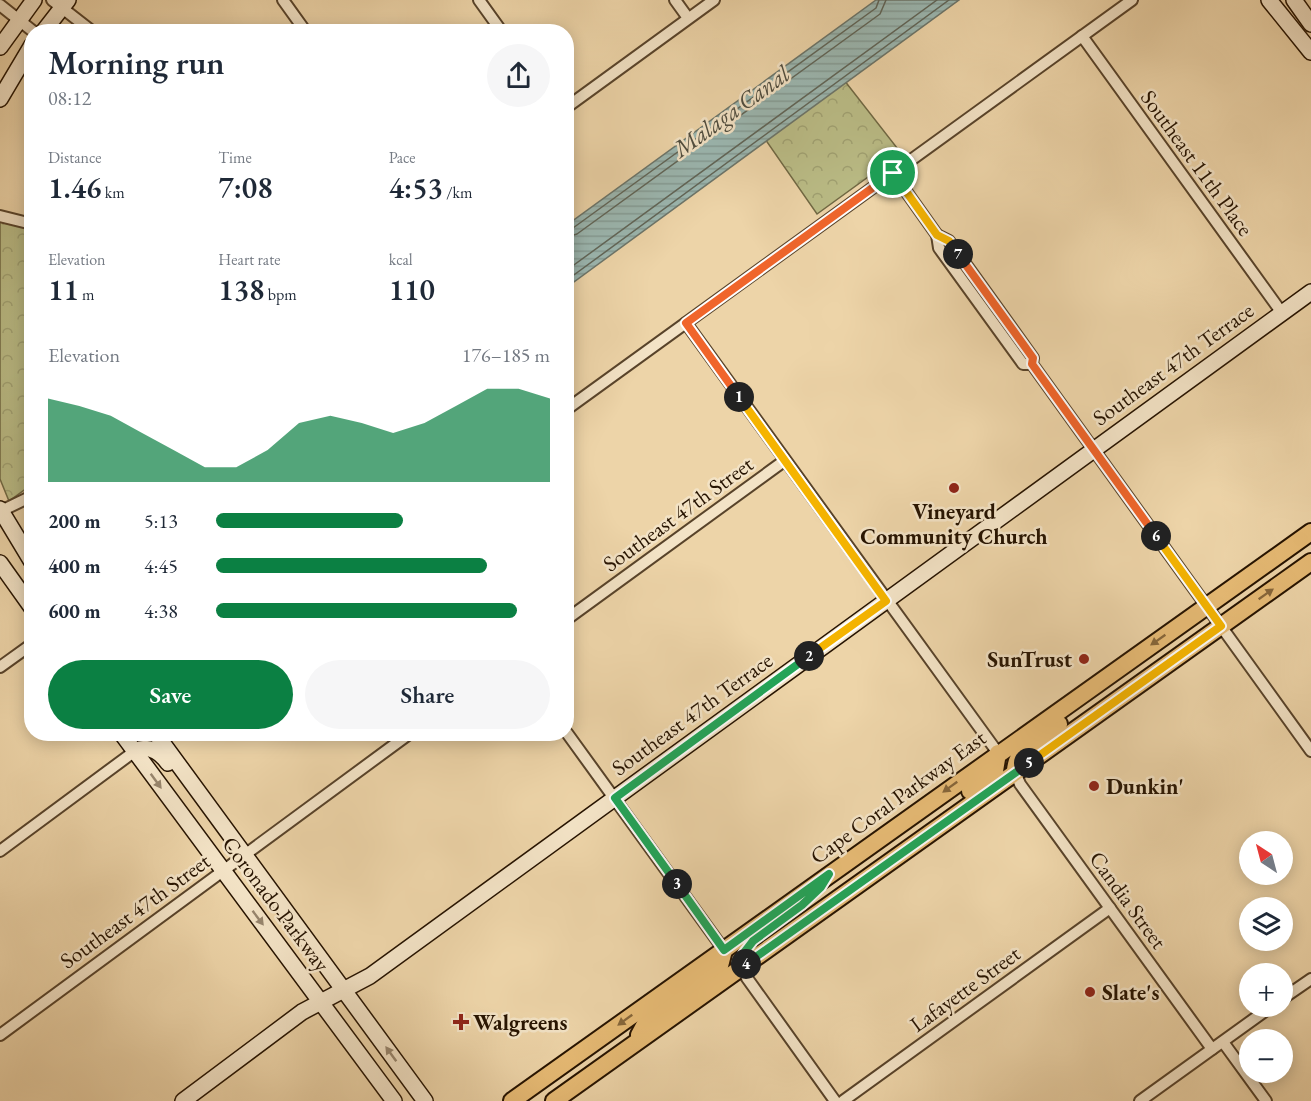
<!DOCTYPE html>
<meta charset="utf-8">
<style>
body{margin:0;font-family:"EB Garamond",serif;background:#f6f6f7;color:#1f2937;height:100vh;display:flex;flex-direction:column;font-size:22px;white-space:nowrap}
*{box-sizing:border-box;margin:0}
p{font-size:20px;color:#747a83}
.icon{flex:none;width:33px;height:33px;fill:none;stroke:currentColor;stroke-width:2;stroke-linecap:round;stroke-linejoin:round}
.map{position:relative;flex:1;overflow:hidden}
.details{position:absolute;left:24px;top:24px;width:550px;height:717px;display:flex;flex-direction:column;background:#fff;border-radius:24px;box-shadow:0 3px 15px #0003}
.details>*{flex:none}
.needle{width:39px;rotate:324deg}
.controls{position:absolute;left:1239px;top:831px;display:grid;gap:12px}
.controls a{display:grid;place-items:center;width:54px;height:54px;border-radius:50%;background:#fff;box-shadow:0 3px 15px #0003;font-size:30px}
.pin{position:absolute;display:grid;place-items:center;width:51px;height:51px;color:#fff;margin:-26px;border:3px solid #fff;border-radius:50%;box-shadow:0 2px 6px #0007}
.km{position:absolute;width:30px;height:30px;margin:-15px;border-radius:50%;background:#222;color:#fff;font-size:16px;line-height:30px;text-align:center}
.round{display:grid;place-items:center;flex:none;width:63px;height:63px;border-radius:32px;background:#f6f6f7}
.head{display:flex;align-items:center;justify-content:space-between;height:102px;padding:0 24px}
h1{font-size:33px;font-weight:600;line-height:45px}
.stats{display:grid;grid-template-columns:repeat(3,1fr);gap:9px;height:102px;padding:6px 24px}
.stats div{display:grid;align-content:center}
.stats b{font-size:30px;font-weight:600}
.stats small{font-size:16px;font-weight:400}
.stats p{font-size:16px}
.chart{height:168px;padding:12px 24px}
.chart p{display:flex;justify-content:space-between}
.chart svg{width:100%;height:108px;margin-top:6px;fill:#0b8043;opacity:.7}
.button{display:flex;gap:12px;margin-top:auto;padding:12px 24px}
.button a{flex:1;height:69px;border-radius:36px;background:#0b8043;color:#fff;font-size:24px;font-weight:600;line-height:69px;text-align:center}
.button a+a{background:#f6f6f7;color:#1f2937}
ul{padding:0 24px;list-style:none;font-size:20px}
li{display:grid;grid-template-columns:96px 72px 1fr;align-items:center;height:45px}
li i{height:15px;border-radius:8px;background:#0b8043}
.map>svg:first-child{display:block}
.park{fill:url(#park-crowns);stroke:#706843;stroke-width:1.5}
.water{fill:url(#water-rules);stroke:#6c756a;stroke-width:1.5}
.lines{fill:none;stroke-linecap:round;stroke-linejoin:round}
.shore{stroke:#606558;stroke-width:1.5}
.street-casing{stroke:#58432a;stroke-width:14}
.secondary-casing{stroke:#261300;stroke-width:18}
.primary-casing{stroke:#261300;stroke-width:20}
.street{stroke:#f3e3c6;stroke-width:10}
.secondary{stroke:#f3e3c6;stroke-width:15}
.primary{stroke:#e6ba74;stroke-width:16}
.oneway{fill:#86663a}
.oneway2{fill:#97856d}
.split-1-casing{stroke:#fff;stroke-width:12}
.split-2-casing{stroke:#fff;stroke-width:12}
.split-3-casing{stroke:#fff;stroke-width:12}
.split-4-casing{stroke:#fff;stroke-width:12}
.split-5-casing{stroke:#fff;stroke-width:12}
.split-6-casing{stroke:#fff;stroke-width:12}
.split-7-casing{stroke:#fff;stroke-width:12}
.split-8-casing{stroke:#fff;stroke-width:12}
.split-1{stroke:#f0652b;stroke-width:8}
.split-2{stroke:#f5b400;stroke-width:8}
.split-3{stroke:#22a559;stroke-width:8}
.split-4{stroke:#22a559;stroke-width:8}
.split-5{stroke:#22a559;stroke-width:8}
.split-6{stroke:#f5b400;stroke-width:8}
.split-7{stroke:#f0652b;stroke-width:8}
.split-8{stroke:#f5b400;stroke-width:8}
.poi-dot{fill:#8f2418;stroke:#f3e3c6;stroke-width:2}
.labels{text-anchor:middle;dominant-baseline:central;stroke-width:5;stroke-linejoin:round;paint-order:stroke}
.street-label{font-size:22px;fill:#261300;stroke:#f3e3c6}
.poi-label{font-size:22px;font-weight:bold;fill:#261300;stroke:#f3e3c6;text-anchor:start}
.water-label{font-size:24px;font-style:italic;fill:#4f4c3e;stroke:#f3e3c6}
</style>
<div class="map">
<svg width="1311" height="1101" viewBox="0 0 1311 1101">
<defs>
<pattern id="park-crowns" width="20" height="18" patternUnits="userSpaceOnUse" patternTransform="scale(1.5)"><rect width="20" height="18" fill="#babc86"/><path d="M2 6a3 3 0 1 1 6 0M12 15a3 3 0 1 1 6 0" fill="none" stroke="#a0a172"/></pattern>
<pattern id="water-rules" width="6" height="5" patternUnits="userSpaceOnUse" patternTransform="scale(1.5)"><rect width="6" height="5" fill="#9bb7b1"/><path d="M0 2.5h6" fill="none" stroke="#859c96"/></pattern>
</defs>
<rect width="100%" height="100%" fill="#edd4a8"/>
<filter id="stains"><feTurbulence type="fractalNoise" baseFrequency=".00333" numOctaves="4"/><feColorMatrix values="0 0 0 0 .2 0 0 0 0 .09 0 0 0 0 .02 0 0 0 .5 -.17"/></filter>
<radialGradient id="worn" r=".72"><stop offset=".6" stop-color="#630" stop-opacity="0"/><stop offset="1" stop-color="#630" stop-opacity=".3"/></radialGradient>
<g class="park">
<path d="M 844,80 L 901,153 L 817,214 L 765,139 Z"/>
<path d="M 0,216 L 31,224 L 31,485 L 9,501 L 0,479 Z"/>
</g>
<path class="water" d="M 876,0 L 959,0 L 567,287 L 567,225 Z"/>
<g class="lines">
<g class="shore">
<path d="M 567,229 L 573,228 L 876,8 L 879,0"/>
<path d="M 567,237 L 577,234 L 880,14 L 886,0"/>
<path d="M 567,270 L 937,0"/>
<path d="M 567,280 L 949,0"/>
</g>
<g class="street-casing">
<g id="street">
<path d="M 52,0 L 93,32"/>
<path d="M 283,0 L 306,32"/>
<path d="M 479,0 L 502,32"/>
<path d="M 675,0 L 688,18"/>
<path d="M 0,5 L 34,32"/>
<path d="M 1082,36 L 1282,313"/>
<path d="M 567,107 L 714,0"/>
<path d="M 893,173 L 937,235 L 939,248 L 1023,364 L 1032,364"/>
<path d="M 0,216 L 32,224"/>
<path d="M 937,235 L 949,241 L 1033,358 L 1032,364 L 1311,751"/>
<path d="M 686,323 L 998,753"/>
<path d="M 567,409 L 1132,0"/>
<path d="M 1,511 L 32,496"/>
<path d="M 567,619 L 784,461"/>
<path d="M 0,667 L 32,644"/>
<path d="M 567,733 L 724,950"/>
<path d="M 1015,772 L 1020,784 L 1212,1049"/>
<path d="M 0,851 L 135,751"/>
<path d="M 742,967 L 747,978 L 835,1101"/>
<path d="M 1282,999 L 1311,979"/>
<path d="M 0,1035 L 409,734"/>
<path d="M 1223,1042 L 1266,1101"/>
<path d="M 843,1101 L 1110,908"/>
<path d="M 1140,1101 L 1272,1006"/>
</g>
</g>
<g class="secondary-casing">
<g id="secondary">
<path d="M 1269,0 L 1311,52"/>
<path d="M 1294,0 L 1311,24"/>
<path d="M 43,32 L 68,0"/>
<path d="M 0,47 L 34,0"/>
<path d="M 0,99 L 32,45"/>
<path d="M 0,509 L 32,562"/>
<path d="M 0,563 L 32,608"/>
<path d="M 122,734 L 394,1101"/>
<path d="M 156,734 L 425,1101"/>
<path d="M 135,751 C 149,744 160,752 168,763"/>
<path d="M 183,1101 L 302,1012 L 370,976 L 1311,292"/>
</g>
</g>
<g class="primary-casing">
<g id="primary">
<path d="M 1015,772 C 1015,748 1041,737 1059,724"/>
<path d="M 970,791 L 995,771 L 998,753"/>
<path d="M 639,1035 L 646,1022 L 655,1015 L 713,973 L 720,966 L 724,950"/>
<path d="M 512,1101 L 1311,532"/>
<path d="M 554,1101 L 1311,562"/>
</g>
</g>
<use href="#street" class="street"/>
<use href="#secondary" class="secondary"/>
<use href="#primary" class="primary"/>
</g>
<defs><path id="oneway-solid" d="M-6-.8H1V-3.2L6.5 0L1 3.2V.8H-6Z" transform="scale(1.5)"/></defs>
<g class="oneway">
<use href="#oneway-solid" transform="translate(1266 594) rotate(-35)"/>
<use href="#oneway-solid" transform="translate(1158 640) rotate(145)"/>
<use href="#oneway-solid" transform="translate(950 787) rotate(144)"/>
<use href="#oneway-solid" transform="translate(625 1020) rotate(144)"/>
</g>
<g class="oneway2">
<use href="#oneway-solid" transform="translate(156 781) rotate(54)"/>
<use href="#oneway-solid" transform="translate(258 918) rotate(53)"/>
<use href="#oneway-solid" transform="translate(391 1054) rotate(-126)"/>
</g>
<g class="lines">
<g class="split-1-casing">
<path id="split-1" d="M 739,397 L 686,323 L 893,173"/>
</g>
<g class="split-2-casing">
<path id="split-2" d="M 739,397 L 886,601 L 809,656"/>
</g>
<g class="split-3-casing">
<path id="split-3" d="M 677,884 L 615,798 L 809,656"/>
</g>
<g class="split-4-casing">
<path id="split-4" d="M 677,884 L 724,950 L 829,874 L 821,887 L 802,905 L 753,941 L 743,954 L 742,967 L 746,964"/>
</g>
<g class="split-5-casing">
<path id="split-5" d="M 746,964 L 1029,763"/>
</g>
<g class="split-6-casing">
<path id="split-6" d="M 1029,763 L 1221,626 L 1156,536"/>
</g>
<g class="split-7-casing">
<path id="split-7" d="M 958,254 L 1033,358 L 1032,364 L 1156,536"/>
</g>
<g class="split-8-casing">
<path id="split-8" d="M 893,173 L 937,235 L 949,241 L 958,254"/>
</g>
<use href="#split-1" class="split-1"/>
<use href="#split-2" class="split-2"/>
<use href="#split-3" class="split-3"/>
<use href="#split-4" class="split-4"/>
<use href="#split-5" class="split-5"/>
<use href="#split-6" class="split-6"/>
<use href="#split-7" class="split-7"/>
<use href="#split-8" class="split-8"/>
</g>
<g class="poi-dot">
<circle cx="954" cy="488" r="6"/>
<circle cx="1084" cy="659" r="6"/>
<circle cx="1094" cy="786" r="6"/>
<circle cx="1090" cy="992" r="6"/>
<path d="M458 1013h6v6h6v6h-6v6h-6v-6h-6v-6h6z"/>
</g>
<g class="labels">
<g class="street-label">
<text transform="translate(1197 163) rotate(54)">Southeast 11th Place</text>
<text transform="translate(1173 364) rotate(-36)">Southeast 47th Terrace</text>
<text transform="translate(678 514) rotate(-36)">Southeast 47th Street</text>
<text transform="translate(692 714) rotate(-36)">Southeast 47th Terrace</text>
<text transform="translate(898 797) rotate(-36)">Cape Coral Parkway East</text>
<text transform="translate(1128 900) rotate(54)">Candia Street</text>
<text transform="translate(276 904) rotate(53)">Coronado Parkway</text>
<text transform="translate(135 911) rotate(-36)">Southeast 47th Street</text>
<text transform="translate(965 989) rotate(-36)">Lafayette Street</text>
</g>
<g class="poi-label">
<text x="954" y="511" text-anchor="middle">Vineyard<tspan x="954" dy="25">Community Church</tspan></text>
<text x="1072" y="659" text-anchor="end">SunTrust</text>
<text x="1106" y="786">Dunkin'</text>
<text x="1102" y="992">Slate's</text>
<text x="473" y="1022">Walgreens</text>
</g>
<g class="water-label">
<text transform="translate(731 111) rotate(-36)">Malaga Canal</text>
</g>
</g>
<rect width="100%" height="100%" filter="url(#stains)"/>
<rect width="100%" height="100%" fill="url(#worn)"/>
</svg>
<div class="controls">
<a><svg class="needle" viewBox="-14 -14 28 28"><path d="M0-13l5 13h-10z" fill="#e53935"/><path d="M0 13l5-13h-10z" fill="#747a83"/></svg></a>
<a><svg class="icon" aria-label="layers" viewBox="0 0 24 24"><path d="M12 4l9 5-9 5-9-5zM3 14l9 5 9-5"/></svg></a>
<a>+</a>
<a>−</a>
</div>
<div class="pin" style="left:893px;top:173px;background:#1e9e55"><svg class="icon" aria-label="arrive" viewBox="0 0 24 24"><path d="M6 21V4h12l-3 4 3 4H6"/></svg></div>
<b class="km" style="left:739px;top:397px">1</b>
<b class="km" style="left:809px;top:656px">2</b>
<b class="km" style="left:677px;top:884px">3</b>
<b class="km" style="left:746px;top:964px">4</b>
<b class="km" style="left:1029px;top:763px">5</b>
<b class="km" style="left:1156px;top:536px">6</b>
<b class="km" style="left:958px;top:254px">7</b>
<section class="details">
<div class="head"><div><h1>Morning run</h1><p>08:12</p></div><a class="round"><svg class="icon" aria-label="share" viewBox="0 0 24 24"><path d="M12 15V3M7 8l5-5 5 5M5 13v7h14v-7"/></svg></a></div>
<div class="stats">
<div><p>Distance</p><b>1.46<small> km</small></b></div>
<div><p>Time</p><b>7:08</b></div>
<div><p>Pace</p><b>4:53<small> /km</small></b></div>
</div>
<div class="stats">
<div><p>Elevation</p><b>11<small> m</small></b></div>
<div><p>Heart rate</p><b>138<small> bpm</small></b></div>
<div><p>kcal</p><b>110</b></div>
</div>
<div class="chart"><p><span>Elevation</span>176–185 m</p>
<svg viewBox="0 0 160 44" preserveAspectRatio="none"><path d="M0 44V10L10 13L20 17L30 24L40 31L50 38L60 38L70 31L80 20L90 17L100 20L110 24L120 20L130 13L140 6L150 6L160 10V44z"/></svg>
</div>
<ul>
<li><b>200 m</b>5:13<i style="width:56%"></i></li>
<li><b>400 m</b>4:45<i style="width:81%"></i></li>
<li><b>600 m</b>4:38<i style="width:90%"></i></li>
</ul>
<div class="button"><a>Save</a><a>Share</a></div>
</section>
</div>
